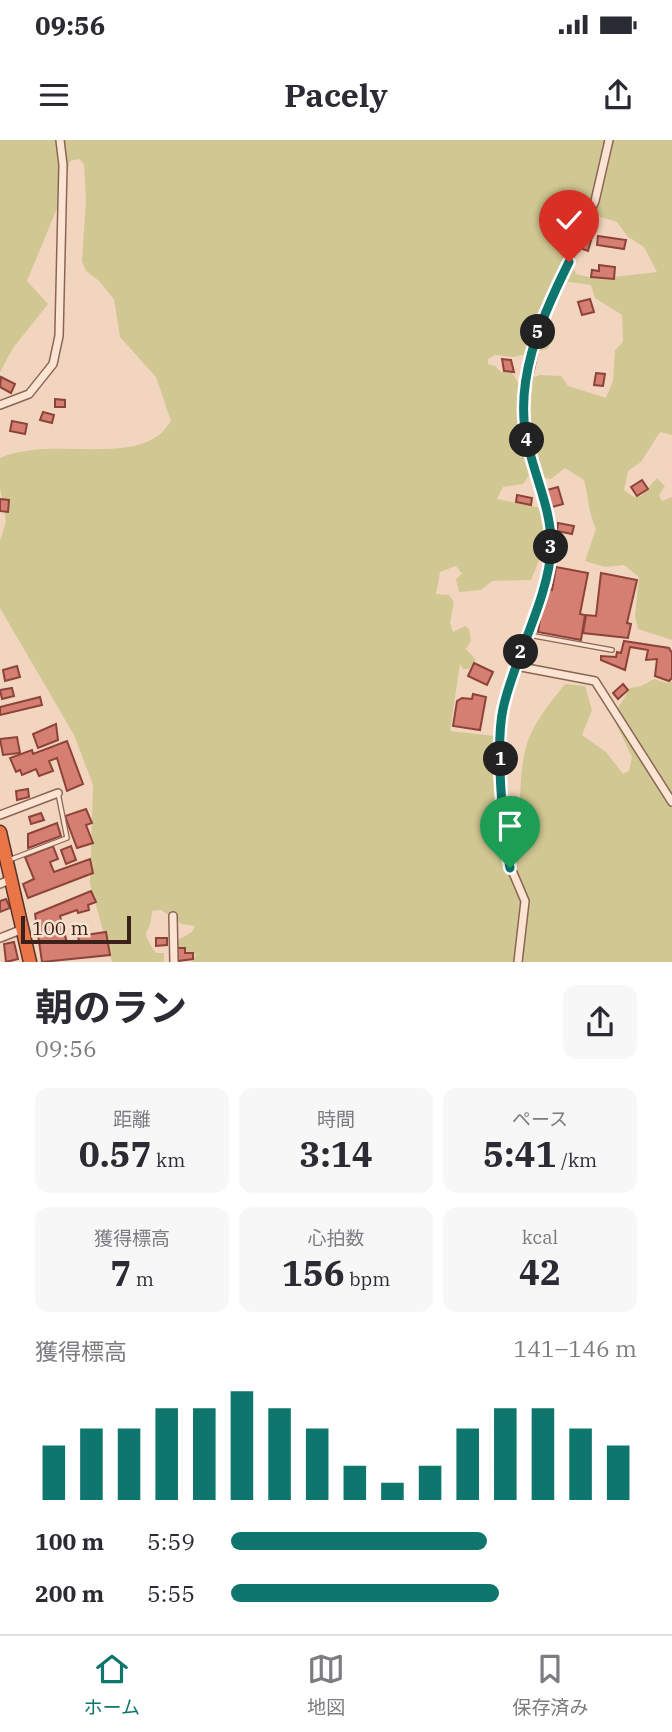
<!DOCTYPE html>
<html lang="ja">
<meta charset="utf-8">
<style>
body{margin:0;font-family:"IBM Plex Serif","Noto Sans JP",serif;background:#f7f7f7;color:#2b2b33;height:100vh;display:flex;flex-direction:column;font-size:26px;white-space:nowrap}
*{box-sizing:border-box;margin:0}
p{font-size:23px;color:#7c7c81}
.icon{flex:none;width:38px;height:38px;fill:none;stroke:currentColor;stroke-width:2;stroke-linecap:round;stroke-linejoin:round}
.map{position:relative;height:822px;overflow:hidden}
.drawer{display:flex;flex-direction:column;background:#fff;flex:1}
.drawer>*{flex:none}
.scale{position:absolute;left:21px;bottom:18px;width:110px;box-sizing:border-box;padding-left:7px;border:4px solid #3a221b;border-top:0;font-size:19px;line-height:24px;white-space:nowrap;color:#3a221b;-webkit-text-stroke:5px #f9e1cf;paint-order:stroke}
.pin{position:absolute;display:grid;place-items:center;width:60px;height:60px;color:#fff;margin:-72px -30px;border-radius:50% 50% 50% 0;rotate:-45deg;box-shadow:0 0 7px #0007}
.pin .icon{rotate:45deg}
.km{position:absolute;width:35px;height:35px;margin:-18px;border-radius:50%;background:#222;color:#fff;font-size:19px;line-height:35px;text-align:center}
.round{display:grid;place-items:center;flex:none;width:74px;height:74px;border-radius:14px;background:#f7f7f7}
.head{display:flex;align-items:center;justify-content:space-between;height:119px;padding:0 35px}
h1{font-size:38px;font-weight:700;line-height:52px}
.stats{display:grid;grid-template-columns:repeat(3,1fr);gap:10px;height:119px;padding:7px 35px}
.stats div{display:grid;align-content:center;border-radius:14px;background:#f7f7f7;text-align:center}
.stats b{font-size:35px;font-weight:700}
.stats small{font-size:19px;font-weight:400}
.stats p{font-size:19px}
.chart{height:196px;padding:14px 35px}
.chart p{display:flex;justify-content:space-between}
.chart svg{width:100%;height:126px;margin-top:7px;stroke:#0f766e;stroke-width:6}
ul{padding:0 35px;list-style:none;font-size:23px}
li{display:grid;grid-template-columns:112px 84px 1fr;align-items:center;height:52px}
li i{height:18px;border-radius:9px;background:#0f766e}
.status{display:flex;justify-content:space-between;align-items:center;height:49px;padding:0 35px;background:#fff;direction:ltr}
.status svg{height:19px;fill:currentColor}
header{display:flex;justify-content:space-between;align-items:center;height:91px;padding:0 35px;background:#fff;font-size:32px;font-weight:700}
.menu{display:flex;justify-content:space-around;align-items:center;height:98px;border-top:2px solid #e1e1e2;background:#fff;font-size:19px;color:#7c7c81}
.menu a{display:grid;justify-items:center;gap:4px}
.menu .current{color:#0f766e}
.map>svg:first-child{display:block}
.green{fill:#d1c792;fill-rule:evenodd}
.building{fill:#d47f71;stroke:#8e4339;stroke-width:2}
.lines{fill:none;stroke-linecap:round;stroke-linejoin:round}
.lane-casing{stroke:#8c6455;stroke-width:6}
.street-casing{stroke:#8c6455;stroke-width:10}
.highway-casing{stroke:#59332a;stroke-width:15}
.lane{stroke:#fce4d3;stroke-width:3.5}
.street{stroke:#fce4d3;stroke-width:7}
.highway{stroke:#ea7647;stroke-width:12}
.route-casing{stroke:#fff;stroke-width:14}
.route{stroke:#0f766e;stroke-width:9}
</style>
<div class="status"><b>09:56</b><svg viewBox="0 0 49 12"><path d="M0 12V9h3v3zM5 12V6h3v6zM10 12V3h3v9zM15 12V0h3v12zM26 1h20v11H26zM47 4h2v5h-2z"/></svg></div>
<header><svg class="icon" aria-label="menu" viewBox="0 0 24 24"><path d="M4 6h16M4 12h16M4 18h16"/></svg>Pacely<svg class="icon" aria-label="share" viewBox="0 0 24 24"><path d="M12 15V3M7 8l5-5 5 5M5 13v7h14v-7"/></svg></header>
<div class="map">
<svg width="672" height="822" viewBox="0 0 672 822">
<rect width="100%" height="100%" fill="#f2d5bf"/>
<path class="green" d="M 0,0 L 672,0 L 672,295 L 660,292 L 641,322 L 628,331 L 624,350 L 634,357 L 641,356 L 657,338 L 665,346 L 659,355 L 662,361 L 672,357 L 672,500 L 638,489 L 635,476 L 639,437 L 624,425 L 605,427 L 585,421 L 596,389 C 588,372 589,358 584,340 L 565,328 L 551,339 L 529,335 L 523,344 L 503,347 L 497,359 L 537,367 L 545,376 L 544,408 L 531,440 L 492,441 L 481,450 L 459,452 L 456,439 L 462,434 L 456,426 L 440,432 L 436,454 L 449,455 L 454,462 L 450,483 L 453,492 L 465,486 L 469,489 L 471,501 L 466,509 L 476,520 L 469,529 L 463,529 L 460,524 L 450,591 L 495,596 L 501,663 L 513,664 L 520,659 C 522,601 529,589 565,544 L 585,546 L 592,570 L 582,595 L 606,612 L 623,634 L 629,631 L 632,617 L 606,563 L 618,568 L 630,548 L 641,546 L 654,539 L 667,543 L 672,541 L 672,822 L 192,822 L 196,814 L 175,809 L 178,800 L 192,792 L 195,786 L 182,784 L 161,770 L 152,771 C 151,798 137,786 156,813 L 164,813 L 164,822 L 112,822 L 90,744 L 93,645 L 74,595 L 0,468 L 0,401 L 6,381 L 0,348 L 0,318 C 47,297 118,322 156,297 C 162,294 167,286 171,281 L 156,237 L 120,197 L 114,159 L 99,141 L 86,131 L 82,121 L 86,60 L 84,24 L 79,19 L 70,21 L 58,66 L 27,141 L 48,164 L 13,208 L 0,232 ZM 591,74 L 617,82 L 627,96 L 644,107 L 657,132 L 596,139 L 576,134 L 574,128 L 568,131 L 563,141 L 591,145 L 595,158 L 622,175 L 623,202 L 615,210 L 613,241 L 606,258 L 568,246 L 561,236 L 540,235 L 532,238 L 531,256 L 523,262 L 523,250 L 512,233 L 501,232 L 495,226 L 488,224 L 488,219 L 495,215 L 513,217 L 547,209 L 554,199 L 551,187 L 537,181 L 539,172 L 591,82 Z"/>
<g class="building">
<path d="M 585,95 L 592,97 L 588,111 L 580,108 Z"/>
<path d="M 598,96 L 626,100 L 624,109 L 597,105 Z"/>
<path d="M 599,125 L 615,127 L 614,139 L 591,137 L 592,130 L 599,131 Z"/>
<path d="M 590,159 L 594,172 L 582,175 L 578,162 Z"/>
<path d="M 502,219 L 511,220 L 514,232 L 504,231 Z"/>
<path d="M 596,233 L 605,234 L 603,246 L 594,245 Z"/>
<path d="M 1,237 L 15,244 L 11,253 L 0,247 Z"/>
<path d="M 55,259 L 65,260 L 65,267 L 55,267 Z"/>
<path d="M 43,272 L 54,275 L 52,283 L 40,280 Z"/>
<path d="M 12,281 L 27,284 L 25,294 L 10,291 Z"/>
<path d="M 642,340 L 648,349 L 637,356 L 631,347 Z"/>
<path d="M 558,347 L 563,364 L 552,367 L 547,350 Z"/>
<path d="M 517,355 L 532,358 L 531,365 L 516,362 Z"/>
<path d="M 0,359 L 9,360 L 8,372 L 0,371 Z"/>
<path d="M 558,383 L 574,386 L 572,394 L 557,391 Z"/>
<path d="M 556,427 L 588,433 L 580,474 L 585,475 L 581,500 L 538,492 L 545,449 L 552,450 Z"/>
<path d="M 601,433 L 637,440 L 627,483 L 631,484 L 628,498 L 583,493 L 586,475 L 596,476 Z"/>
<path d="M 624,501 L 669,508 L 672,513 L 672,538 L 669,541 L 655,536 L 657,519 L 646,520 L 648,510 L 630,507 L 625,530 L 601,520 L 601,516 L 616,517 L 617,512 L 621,513 Z"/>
<path d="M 474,523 L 493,532 L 487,545 L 468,536 Z"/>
<path d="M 17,526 L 20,537 L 5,541 L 3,530 Z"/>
<path d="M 623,544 L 628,550 L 618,559 L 613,553 Z"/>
<path d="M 12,548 L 14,556 L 2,559 L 0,550 Z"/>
<path d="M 473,554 L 486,557 L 480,590 L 453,586 L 457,561 L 462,558 L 472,559 Z"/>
<path d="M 40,557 L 42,565 L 0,575 L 0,567 Z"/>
<path d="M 56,584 L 58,600 L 38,608 L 33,594 Z"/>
<path d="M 17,597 L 20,613 L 3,615 L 0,599 Z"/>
<path d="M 67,601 L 83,644 L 67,651 L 57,618 L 49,621 L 53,631 L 39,636 L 36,629 L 22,635 L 20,630 L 16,632 L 10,618 L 32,610 L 33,614 Z"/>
<path d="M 28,649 L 29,657 L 17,660 L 16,651 Z"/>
<path d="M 86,669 L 92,683 L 86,685 L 93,703 L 77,708 L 65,676 Z"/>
<path d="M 41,673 L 44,680 L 31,684 L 29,677 Z"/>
<path d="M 57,683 L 61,696 L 28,708 L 28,694 Z"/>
<path d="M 53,706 L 58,719 L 50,722 L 54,732 L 90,719 L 93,733 L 28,758 L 23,744 L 34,739 L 25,717 Z"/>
<path d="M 71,706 L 76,720 L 66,724 L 61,710 Z"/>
<path d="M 91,751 L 96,762 L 88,765 L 89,770 L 78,773 L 77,770 L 60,776 L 67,803 L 79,801 L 78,796 L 106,792 L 110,815 L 42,822 L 35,774 Z"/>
<path d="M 6,759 L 10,768 L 0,772 L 0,761 Z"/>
<path d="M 156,798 L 167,798 L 167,805 L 156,806 Z"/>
<path d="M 14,802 L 18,819 L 6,822 L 4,804 Z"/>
<path d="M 177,808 L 185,808 L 185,813 L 193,813 L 193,819 L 178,821 Z"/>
</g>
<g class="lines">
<g class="lane-casing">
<g id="lane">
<path d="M 529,495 L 612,510"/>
<path d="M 9,720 L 67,698 L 58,653"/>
</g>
</g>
<g class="street-casing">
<g id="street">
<path d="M 0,265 L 29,254 L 53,224 L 59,196 L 63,25 L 60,0"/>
<path d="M 516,526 L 595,541 L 672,662"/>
<path d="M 0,675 L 58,653"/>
<path d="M 0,744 L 11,739"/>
<path d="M 173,776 L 174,822"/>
<path d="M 0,798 L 23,789"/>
<path d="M 518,822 L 525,761 L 511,728 L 506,708 L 501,638 L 502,572 L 540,457 L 552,409 L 550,380 L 528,307 L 524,283 L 525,253 L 541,179 L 595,61 L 609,0"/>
</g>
</g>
<g class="highway-casing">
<path id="highway" d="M 0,692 L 30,822"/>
</g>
<use href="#lane" class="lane"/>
<use href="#street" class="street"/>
<use href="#highway" class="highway"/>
</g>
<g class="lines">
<g class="route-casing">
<path id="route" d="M 510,728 C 503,691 495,606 503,569 C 513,520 550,456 551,407 C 552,373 537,342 529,309 C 511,245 541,178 569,122"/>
</g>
<use href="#route" class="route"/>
</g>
</svg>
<div class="scale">100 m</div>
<div class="pin" style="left:510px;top:728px;background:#1e9e55"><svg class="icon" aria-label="arrive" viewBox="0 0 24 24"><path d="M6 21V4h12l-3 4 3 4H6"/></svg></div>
<div class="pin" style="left:569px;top:122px;background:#d93025"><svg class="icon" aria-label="check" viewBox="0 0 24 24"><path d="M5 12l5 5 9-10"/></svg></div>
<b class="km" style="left:501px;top:619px">1</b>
<b class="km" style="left:521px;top:512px">2</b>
<b class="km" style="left:551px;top:407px">3</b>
<b class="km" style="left:527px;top:300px">4</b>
<b class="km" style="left:538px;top:192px">5</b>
</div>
<section class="drawer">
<div class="head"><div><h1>朝のラン</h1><p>09:56</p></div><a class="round"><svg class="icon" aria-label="share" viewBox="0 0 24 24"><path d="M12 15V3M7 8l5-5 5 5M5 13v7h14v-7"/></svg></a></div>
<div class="stats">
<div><p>距離</p><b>0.57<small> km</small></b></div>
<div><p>時間</p><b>3:14</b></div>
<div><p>ペース</p><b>5:41<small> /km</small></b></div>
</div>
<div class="stats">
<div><p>獲得標高</p><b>7<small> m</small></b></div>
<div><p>心拍数</p><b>156<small> bpm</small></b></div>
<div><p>kcal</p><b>42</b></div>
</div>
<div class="chart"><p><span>獲得標高</span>141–146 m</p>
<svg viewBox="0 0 160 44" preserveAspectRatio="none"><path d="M5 44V25M15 44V19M25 44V19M35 44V12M45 44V12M55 44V6M65 44V12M75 44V19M85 44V32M95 44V38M105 44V32M115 44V19M125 44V12M135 44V12M145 44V19M155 44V25"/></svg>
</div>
<ul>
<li><b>100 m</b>5:59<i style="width:63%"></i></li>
<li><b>200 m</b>5:55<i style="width:66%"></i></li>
</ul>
</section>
<nav class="menu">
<a class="current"><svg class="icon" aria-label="home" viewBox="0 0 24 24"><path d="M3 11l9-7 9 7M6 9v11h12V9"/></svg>ホーム</a>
<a><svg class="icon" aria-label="map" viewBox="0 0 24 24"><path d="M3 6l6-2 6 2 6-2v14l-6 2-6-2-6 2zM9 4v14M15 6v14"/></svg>地図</a>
<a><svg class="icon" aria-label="saved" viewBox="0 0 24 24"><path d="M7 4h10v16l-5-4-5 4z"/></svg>保存済み</a>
</nav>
